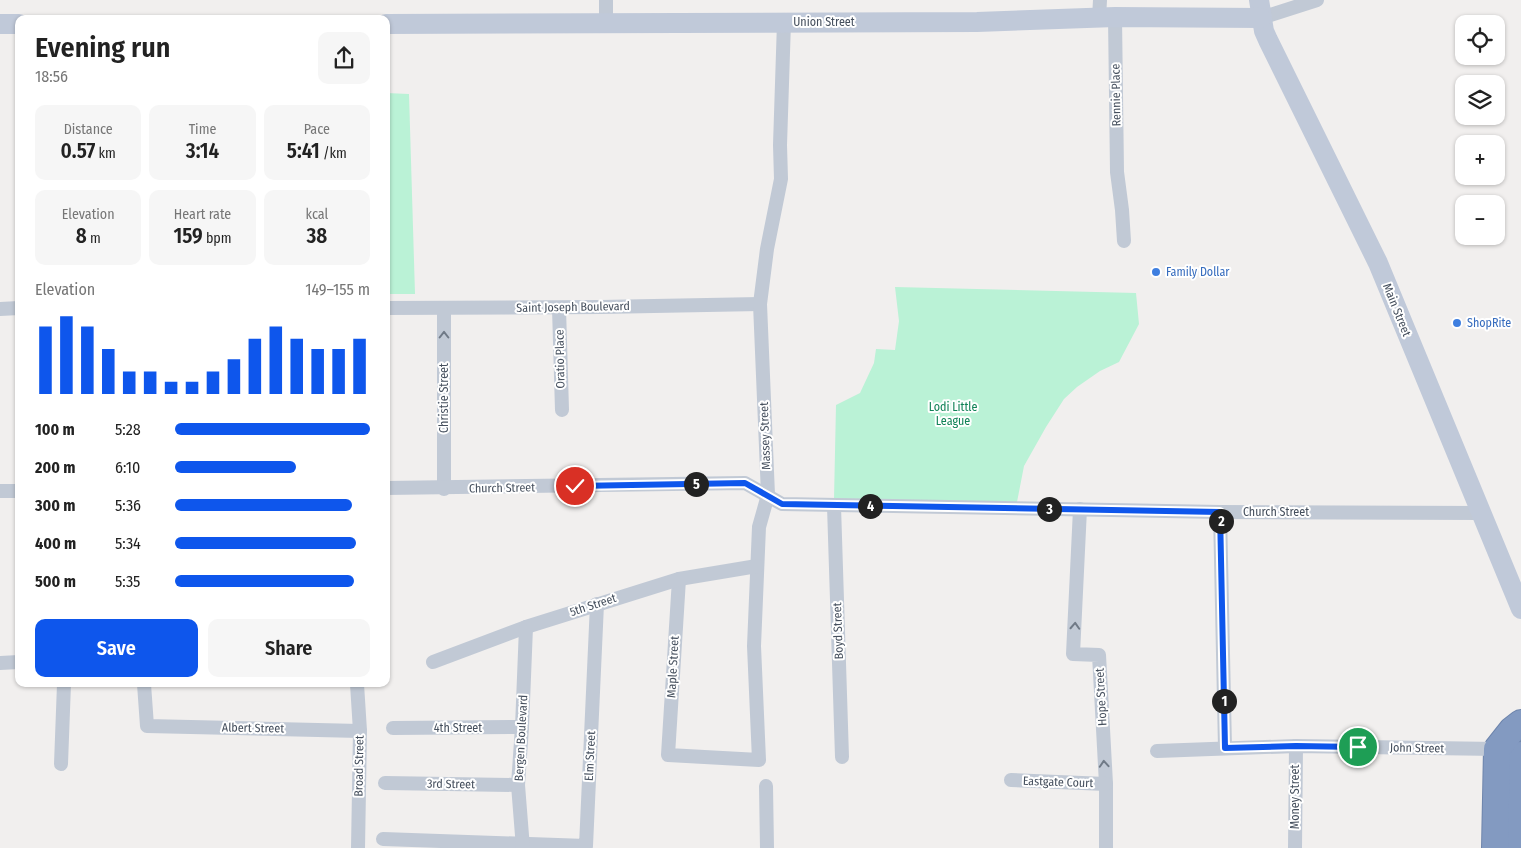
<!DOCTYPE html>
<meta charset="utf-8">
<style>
body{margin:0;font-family:"Fira Sans Condensed",sans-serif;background:#f6f6f6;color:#222;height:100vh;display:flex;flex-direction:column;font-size:19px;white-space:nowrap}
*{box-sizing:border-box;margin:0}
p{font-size:16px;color:#767676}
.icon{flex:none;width:28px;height:28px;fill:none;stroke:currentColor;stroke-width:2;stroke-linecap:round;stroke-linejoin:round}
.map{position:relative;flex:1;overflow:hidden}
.details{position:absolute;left:15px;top:15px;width:375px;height:672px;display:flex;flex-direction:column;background:#fff;border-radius:10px;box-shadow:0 1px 4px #0004}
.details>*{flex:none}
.fabs{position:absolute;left:1455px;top:15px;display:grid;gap:10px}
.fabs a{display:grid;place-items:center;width:50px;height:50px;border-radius:10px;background:#fff;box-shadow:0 1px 4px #0004;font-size:25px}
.pin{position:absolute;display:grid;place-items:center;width:42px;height:42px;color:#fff;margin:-21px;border:2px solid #fff;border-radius:50%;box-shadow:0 1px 5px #0007}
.km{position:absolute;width:25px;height:25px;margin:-12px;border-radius:50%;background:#222;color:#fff;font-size:14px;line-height:25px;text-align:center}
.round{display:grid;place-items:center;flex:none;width:52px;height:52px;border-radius:10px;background:#f6f6f6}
.headline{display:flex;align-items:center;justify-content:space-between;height:85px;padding:0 20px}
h1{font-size:28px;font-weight:600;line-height:38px}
.figures{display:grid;grid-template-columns:repeat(3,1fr);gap:8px;height:85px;padding:5px 20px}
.figures div{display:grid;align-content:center;border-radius:10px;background:#f6f6f6;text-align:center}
.figures b{font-size:21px;font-weight:600}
.figures small{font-size:14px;font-weight:400}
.figures p{font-size:14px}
.chart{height:140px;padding:10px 20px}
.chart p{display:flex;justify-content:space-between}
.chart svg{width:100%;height:90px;margin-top:5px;stroke:#0e56ec;stroke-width:6}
.action{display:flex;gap:10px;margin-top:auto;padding:10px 20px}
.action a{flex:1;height:58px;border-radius:10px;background:#0e56ec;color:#fff;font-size:20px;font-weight:600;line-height:58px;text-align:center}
.action a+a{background:#f6f6f6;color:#222}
ul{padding:0 20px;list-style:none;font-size:16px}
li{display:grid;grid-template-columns:80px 60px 1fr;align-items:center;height:38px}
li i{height:12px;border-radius:6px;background:#0e56ec}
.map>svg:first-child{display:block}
.green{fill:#baf2d6}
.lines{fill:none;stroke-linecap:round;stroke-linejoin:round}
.highway-casing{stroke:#6e85ac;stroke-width:28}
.street{stroke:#c1c9d5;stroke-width:14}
.secondary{stroke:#c0c9d9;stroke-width:20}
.highway{stroke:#839ac1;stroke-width:26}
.oneway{stroke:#707a87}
.route-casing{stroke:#fff;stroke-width:10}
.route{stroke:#0e56ec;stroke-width:6}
.shop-dot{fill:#3f7fe0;stroke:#fff;stroke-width:2}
.labels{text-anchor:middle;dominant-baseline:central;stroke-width:4;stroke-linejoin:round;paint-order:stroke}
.street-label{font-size:12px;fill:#454f5d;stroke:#fff}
.shop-label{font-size:12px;fill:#366cbe;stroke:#fff;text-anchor:start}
.park-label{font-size:12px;fill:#118357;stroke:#fff}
</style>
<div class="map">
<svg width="1521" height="848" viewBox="0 0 1521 848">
<rect width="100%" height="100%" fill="#f1efee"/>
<g class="green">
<path d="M 386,93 L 409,94 L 415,294 L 386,294 Z"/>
<path d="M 895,287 L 1136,293 L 1139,324 L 1119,362 L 1100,371 L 1077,387 L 1064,399 L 1046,427 L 1024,466 L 1017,502 L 834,499 L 836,405 L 860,393 L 874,363 L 876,349 L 895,350 L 899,321 Z"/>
</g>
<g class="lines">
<g class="highway-casing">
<g id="highway">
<path d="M 1521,755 C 1518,762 1513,769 1511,777 C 1507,797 1510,829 1521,846"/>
<path d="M 1495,848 L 1497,749 L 1512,730 L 1521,723"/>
</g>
</g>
<g class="street">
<path d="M 606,0 L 606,24"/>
<path d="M 1115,17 L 1117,172 L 1122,210 L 1124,241"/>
<path d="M 1099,18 L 1100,0"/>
<path d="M 1261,18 L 1317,0"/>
<path d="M 386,308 L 601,307 L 760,304"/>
<path d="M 444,308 L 444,489"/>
<path d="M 559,308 L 562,410"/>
<path d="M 0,309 L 19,308"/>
<path d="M 386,488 L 745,483 L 782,504 L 1220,512 L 1481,513"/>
<path d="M 0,491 L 19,491"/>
<path d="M 834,506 L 842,757"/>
<path d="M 1080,509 L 1073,654 L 1099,655 L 1106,784 L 1106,848"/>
<path d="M 1220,512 L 1225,748"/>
<path d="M 679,579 L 668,755 L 759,760 L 754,646 L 759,527 L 768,495 L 760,304 L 767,249 L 781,179 L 780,145 L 784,22"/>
<path d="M 433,662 L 526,627 L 679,579 L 757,566"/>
<path d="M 0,663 L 19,662"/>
<path d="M 144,684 L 147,726 L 360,731"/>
<path d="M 357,684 L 360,731 L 358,848"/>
<path d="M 393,728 L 522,727"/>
<path d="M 1157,751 L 1296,746 L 1497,749"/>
<path d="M 61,764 L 64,684"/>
<path d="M 1011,780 L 1106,784"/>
<path d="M 385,783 L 518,785"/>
<path d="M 766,786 L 767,848"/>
<path d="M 383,839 L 586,846 L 597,604"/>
<path d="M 523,848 L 518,785 L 522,727 L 526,627"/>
<path d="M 1295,848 L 1296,746"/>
</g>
<g class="secondary">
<path d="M 1259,0 L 1264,31 L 1268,40 L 1378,263 L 1521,609"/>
<path d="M 0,24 L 19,24"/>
<path d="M 386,24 L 977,22 L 1115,17 L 1261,18"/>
</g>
<use href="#highway" class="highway"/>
</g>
<defs><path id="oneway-chevron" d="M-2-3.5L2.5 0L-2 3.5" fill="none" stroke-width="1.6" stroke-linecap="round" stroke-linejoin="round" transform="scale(1.25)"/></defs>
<g class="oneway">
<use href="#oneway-chevron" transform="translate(444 335) rotate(-90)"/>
<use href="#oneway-chevron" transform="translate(1075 626) rotate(-87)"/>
<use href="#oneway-chevron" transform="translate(1104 764) rotate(-94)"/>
</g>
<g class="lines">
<g class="route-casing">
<path id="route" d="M 575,486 L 745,483 L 782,504 L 1220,512 L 1225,748 L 1296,746 L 1358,747"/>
</g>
<use href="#route" class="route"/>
</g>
<g class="shop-dot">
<circle cx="1156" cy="272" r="5"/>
<circle cx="1457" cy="323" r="5"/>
</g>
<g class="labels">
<g class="street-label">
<text x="824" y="22">Union Street</text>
<text transform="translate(1116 95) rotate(-91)">Rennie Place</text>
<text transform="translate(573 307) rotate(-1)">Saint Joseph Boulevard</text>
<text transform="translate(1397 310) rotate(68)">Main Street</text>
<text transform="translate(560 359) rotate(-91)">Oratio Place</text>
<text transform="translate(444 398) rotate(-90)">Christie Street</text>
<text transform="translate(765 436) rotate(-92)">Massey Street</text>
<text transform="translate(502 488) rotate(-1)">Church Street</text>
<text x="1276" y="512">Church Street</text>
<text transform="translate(593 605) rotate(-18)">5th Street</text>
<text transform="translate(838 631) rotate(-92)">Boyd Street</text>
<text transform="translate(673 667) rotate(-87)">Maple Street</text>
<text transform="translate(1101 697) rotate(-93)">Hope Street</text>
<text transform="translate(253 728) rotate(1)">Albert Street</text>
<text x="458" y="728">4th Street</text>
<text transform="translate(521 738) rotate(-87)">Bergen Boulevard</text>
<text transform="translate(1417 748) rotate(1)">John Street</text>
<text transform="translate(590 756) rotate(-87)">Elm Street</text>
<text transform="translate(359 766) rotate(-89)">Broad Street</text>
<text transform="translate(1058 782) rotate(2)">Eastgate Court</text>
<text transform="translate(451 784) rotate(1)">3rd Street</text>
<text transform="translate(1295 797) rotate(-90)">Money Street</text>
</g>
<g class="shop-label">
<text x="1166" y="272">Family Dollar</text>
<text x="1467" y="323">ShopRite</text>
</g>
<g class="park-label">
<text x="953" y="407">Lodi Little<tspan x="953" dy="14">League</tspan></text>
</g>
</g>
</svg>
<div class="fabs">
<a><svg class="icon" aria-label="locate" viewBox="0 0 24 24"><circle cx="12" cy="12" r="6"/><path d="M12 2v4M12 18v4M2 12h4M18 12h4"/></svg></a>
<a><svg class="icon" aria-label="layers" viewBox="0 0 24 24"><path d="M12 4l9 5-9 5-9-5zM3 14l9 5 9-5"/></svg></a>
<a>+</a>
<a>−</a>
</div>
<div class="pin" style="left:1358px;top:747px;background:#1e9e55"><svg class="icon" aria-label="arrive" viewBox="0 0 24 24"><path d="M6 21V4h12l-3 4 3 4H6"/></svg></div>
<div class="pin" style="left:575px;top:486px;background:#d93025"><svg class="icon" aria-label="check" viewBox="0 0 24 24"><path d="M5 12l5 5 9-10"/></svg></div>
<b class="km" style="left:1224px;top:701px">1</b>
<b class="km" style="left:1221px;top:521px">2</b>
<b class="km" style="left:1049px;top:509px">3</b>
<b class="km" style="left:870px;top:506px">4</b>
<b class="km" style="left:696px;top:484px">5</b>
<section class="details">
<div class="headline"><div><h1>Evening run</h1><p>18:56</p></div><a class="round"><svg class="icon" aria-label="share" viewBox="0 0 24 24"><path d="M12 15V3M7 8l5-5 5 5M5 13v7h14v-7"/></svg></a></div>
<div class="figures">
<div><p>Distance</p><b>0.57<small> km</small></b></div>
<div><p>Time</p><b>3:14</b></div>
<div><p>Pace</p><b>5:41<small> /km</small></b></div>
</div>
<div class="figures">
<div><p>Elevation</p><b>8<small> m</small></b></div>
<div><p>Heart rate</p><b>159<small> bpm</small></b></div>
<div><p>kcal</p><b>38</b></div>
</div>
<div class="chart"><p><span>Elevation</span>149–155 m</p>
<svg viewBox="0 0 160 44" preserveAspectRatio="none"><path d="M5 44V11M15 44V6M25 44V11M35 44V22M45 44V33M55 44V33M65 44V38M75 44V38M85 44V33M95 44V27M105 44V17M115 44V11M125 44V17M135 44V22M145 44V22M155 44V17"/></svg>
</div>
<ul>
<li><b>100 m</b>5:28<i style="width:100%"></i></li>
<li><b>200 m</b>6:10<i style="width:62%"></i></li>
<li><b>300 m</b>5:36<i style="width:91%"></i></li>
<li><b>400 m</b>5:34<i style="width:93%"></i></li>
<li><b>500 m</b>5:35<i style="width:92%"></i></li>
</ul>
<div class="action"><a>Save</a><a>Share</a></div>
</section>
</div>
